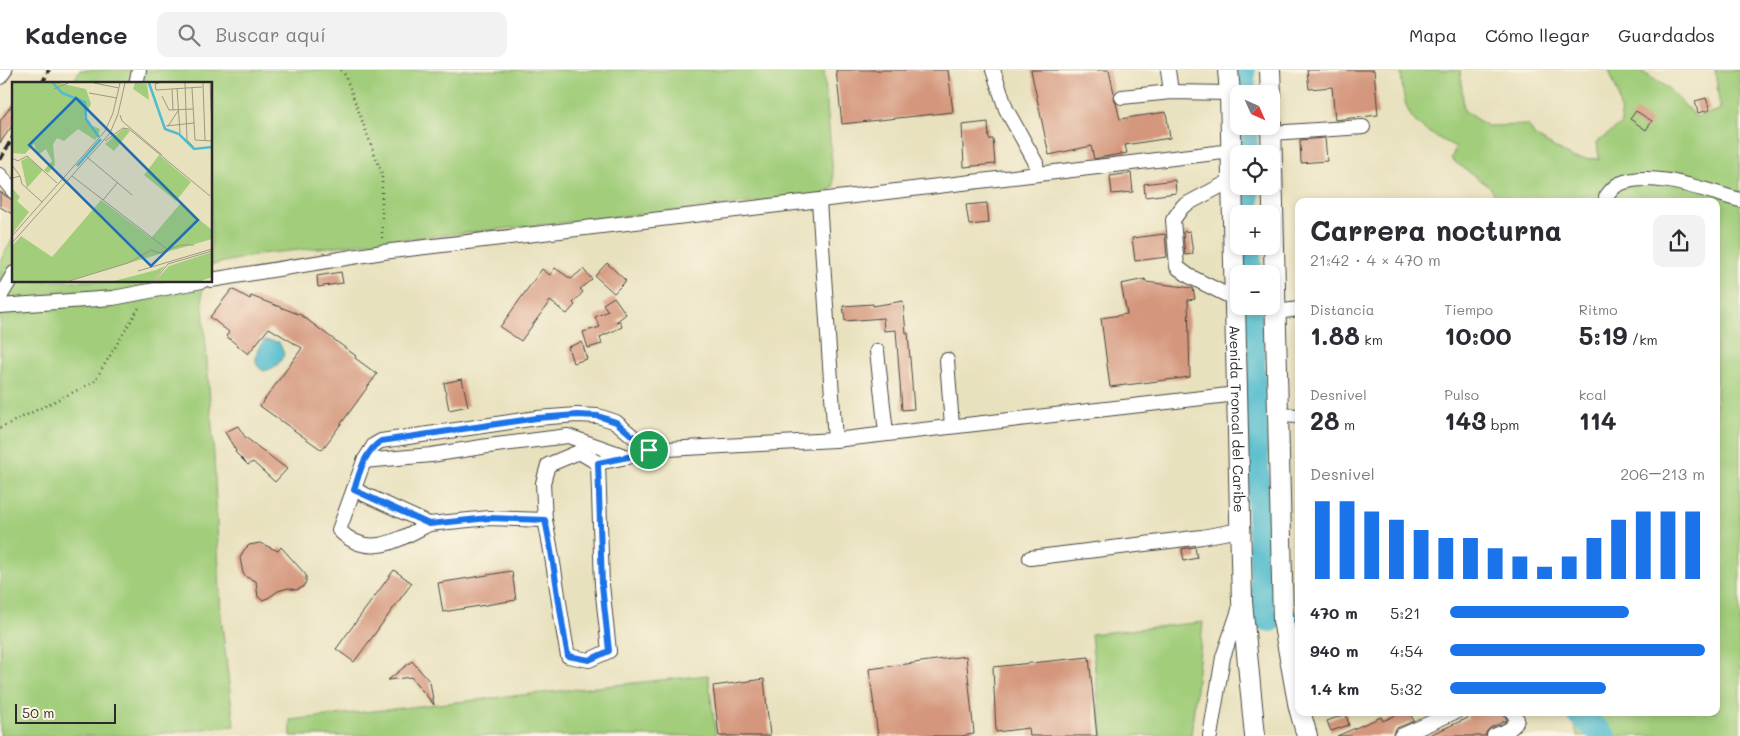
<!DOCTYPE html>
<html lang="es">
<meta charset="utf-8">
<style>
body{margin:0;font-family:Mali,sans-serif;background:#f2f2f3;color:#2b2b33;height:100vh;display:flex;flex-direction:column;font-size:19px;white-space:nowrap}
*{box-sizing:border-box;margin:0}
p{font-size:16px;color:#7c7c81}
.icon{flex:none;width:28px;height:28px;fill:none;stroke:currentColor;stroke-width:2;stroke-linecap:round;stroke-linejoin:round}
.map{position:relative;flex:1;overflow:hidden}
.panel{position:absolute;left:1295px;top:128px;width:425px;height:518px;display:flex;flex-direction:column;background:#fff;border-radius:10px;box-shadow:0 2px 8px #0003}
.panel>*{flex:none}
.needle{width:32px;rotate:135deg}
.controls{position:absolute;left:1230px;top:15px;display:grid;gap:10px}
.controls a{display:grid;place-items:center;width:50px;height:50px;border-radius:10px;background:#fff;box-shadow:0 2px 8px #0003;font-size:25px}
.scale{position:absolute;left:15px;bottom:12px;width:101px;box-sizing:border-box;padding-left:5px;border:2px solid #2b2b2b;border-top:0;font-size:14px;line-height:18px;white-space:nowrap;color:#2b2b2b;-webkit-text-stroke:4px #fcf5e5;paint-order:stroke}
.pin{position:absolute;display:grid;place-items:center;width:42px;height:42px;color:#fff;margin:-21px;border:2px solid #fff;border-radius:50%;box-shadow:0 1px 5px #0007}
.round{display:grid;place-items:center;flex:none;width:52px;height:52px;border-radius:10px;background:#f2f2f3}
.headline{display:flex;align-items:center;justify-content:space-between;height:85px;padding:0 15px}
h1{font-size:28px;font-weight:700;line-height:38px}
.stats{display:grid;grid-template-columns:repeat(3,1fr);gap:8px;height:85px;padding:5px 15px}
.stats div{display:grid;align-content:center}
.stats b{font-size:25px;font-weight:700}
.stats small{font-size:14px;font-weight:400}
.stats p{font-size:14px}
.chart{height:140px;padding:10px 15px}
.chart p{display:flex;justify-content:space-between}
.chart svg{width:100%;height:90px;margin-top:5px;stroke:#1a73e8;stroke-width:6}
ul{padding:0 15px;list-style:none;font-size:16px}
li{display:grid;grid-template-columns:80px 60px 1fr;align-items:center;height:38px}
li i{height:12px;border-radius:6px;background:#1a73e8}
header{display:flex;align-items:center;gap:30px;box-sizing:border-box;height:70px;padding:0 25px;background:#fff;border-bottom:1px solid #e1e1e2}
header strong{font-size:24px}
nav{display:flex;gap:28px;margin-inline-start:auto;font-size:18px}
.search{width:350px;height:45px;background:#f2f2f3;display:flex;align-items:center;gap:12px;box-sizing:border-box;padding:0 18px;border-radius:10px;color:#7c7c81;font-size:19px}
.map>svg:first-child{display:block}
.green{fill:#a2ce7b;stroke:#667c53}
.water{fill:#51bccd;stroke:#3e747c}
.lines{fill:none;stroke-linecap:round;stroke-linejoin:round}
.river{stroke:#51bccd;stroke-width:24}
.building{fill:#d4967c}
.minor-casing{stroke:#474641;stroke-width:16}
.highway-casing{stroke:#474641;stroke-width:22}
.path{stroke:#474641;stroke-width:2.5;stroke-dasharray:1 4;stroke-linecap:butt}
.minor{stroke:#fff;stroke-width:14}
.highway{stroke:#fff;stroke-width:20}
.rail{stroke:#2b2b2b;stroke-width:4;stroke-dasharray:8 4;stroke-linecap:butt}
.route-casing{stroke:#fff;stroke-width:10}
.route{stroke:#1a73e8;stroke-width:6}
.labels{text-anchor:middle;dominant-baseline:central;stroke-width:5;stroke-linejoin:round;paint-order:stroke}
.street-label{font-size:14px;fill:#2b2b2b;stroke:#fcf5e5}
.inset-river{fill:none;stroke:#51bccd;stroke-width:2.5}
.inset-road{fill:none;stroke:#9c9883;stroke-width:1}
.view{fill:#1f6fb2;fill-opacity:0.15;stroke:#1f6fb2;stroke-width:2.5}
.inset-edge{fill:none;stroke:#2b2b2b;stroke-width:2.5}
</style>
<header>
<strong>Kadence</strong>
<div class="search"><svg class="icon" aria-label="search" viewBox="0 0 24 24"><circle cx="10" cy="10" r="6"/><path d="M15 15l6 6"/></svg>Buscar aquí</div>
<nav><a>Mapa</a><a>Cómo llegar</a><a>Guardados</a></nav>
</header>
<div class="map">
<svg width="1740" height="666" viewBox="0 0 1740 666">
<rect width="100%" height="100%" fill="#fcf5e5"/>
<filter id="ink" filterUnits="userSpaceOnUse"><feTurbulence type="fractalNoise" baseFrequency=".02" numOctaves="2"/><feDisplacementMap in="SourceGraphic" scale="10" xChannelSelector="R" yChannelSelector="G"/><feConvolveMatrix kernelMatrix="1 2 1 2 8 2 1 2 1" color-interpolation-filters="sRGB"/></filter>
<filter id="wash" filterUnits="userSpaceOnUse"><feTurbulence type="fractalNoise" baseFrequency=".0096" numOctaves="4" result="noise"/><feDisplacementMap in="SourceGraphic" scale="20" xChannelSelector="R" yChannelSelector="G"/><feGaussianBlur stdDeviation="1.12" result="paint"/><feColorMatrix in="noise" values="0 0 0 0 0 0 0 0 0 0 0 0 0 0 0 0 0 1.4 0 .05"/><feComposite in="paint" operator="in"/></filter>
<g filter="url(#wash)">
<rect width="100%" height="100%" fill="#e8e1be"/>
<g class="green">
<path d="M 80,0 L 824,0 L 834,117 L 820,126 L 260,184 L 211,195 L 211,14 L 72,14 Z"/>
<path d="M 1401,0 L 1460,0 L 1464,41 L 1487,56 L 1528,55 L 1535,66 L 1573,88 L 1599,89 L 1597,72 L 1622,54 L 1618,24 L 1609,0 L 1639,0 L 1668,18 L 1696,47 L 1720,40 L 1715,0 L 1740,0 L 1740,666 L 1578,666 L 1568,641 L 1716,641 L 1716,131 L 1498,131 L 1490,117 L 1451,89 L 1456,77 C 1412,55 1404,50 1401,0 Z"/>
<path d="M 14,167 L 14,211 L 201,211 L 214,385 L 221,546 L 234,656 L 136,666 L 0,666 L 0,191 Z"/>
<path d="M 1203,552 L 1191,666 L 1102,666 L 1091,564 Z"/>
<path d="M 708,605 L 716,666 L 291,666 L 290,650 Z"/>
</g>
<path class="water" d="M 265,270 L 279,272 L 284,284 C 280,294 275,298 264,301 C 250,295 257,279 265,270 Z"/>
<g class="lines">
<g class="river">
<path d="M 1243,0 L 1244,24"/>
<path d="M 1245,56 L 1246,84"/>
<path d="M 1247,116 L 1248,144"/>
<path d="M 1249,176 L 1250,204"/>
<path d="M 1251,236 L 1263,548 L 1270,550"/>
<path d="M 1297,554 L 1299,554"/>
<path d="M 1576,641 L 1604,666"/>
</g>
</g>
<g id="blocks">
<g class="building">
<path d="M 836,0 L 948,0 L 953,42 L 842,54 Z"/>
<path d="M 1031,0 L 1109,0 L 1114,23 L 1113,28 L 1116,33 L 1120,49 L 1166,42 L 1170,68 L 1125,75 L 1127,83 L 1104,87 L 1094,89 L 1091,76 L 1049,85 Z"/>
<path d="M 1307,0 L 1374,0 L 1378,45 L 1335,50 L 1332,17 L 1309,19 Z"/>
<path d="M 1706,28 L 1710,40 L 1698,43 L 1695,31 Z"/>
<path d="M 14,32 L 14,53 L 0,73 L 0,51 Z"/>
<path d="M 1636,41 L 1652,51 L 1646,60 L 1630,49 Z"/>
<path d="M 988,52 L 989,69 L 993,69 L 995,94 L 964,97 L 962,55 Z"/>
<path d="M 1325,68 L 1327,91 L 1301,93 L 1300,70 Z"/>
<path d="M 1131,103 L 1133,122 L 1112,124 L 1110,106 Z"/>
<path d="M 1175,110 L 1176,123 L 1145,127 L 1144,114 Z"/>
<path d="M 0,122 L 14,131 L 14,145 L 0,137 Z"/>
<path d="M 987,133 L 989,153 L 969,155 L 966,135 Z"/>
<path d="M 1190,161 L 1193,184 L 1185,185 L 1183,162 Z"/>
<path d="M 1165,164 L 1167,187 L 1135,191 L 1132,168 Z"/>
<path d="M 607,193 L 626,211 L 614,223 L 595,206 Z"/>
<path d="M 555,198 L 571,209 L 583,199 L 592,209 L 580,219 L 583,222 L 573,233 L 575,235 L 567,244 L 550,231 L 521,271 L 500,257 L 542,199 L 550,205 Z"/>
<path d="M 341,202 L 343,213 L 318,217 L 317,206 Z"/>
<path d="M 1145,209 L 1146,212 L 1193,218 L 1195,229 L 1188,230 L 1190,307 L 1110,317 L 1101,248 L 1127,244 L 1121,214 Z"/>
<path d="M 232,219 L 250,229 L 251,226 L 301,245 L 356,286 L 355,288 L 377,304 L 322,380 L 260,336 L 302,278 L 269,258 L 248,284 L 226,266 L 229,262 L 210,247 Z"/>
<path d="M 614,227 L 626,244 L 616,252 L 620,251 L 622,257 L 600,267 L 602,274 L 588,278 L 583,262 L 600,257 L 595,247 L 608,241 L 603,234 Z"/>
<path d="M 903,231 L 906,263 L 908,263 L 914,339 L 902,340 L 896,260 L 884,261 L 883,248 L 845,251 L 843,236 L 873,234 L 873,236 Z"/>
<path d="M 582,272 L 587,289 L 573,293 L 568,277 Z"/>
<path d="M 462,309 L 468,336 L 449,340 L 444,313 Z"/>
<path d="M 238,356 L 245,367 L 287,399 L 275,412 L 253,392 L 248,395 L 235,382 L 236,381 L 225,362 Z"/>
<path d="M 260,473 L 278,481 L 281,477 L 306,505 L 306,512 L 303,517 L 296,520 L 288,518 L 278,521 L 268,528 L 262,530 L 258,527 L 256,511 L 246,507 L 243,503 L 240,488 L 244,480 L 249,475 Z"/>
<path d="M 1195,477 L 1197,488 L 1184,491 L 1182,479 Z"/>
<path d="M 394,500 L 412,513 L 354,592 L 336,579 Z"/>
<path d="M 512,501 L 516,530 L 443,542 L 438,513 Z"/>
<path d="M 966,586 L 974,664 L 961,666 L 878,666 L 869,599 Z"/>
<path d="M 1089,587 L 1097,666 L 1030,666 L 1029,658 L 996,662 L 993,597 Z"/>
<path d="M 412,591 L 430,612 L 434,635 L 411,607 L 388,610 Z"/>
<path d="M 764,609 L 770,666 L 719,666 L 713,616 Z"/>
<path d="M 1405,641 L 1409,641 L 1414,651 L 1397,658 L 1394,661 L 1392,666 L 1337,666 L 1381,647 L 1383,651 Z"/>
<path d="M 1476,641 L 1503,641 L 1507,650 L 1490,658 L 1487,661 L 1485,666 L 1427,666 L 1468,648 L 1467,645 Z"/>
<path d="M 1346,644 L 1349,655 L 1331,661 L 1327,651 Z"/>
</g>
</g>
</g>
<g filter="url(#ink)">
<use href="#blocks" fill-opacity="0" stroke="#474641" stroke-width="1"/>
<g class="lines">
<g class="minor-casing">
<g id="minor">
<path d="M 993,0 L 1006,39 L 1036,93 L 1037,104"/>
<path d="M 1168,0 L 1171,22"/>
<path d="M 0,7 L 5,0"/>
<path d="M 136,14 L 139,0"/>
<path d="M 1122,27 L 1171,22 L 1230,23"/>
<path d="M 1271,63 L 1363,57"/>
<path d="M 0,105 L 14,122"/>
<path d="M 1232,110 L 1183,136 L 1173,150 L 1177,197 L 1189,206 L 1235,229"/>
<path d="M 1606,127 C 1609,123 1614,116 1619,114 C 1652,99 1706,121 1740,130"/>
<path d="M 819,131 L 835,370"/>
<path d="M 211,210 L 383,182 L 1232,81"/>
<path d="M 0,227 L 14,203"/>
<path d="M 0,236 L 113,228 L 202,211"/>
<path d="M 1276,242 L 1299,239"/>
<path d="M 877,281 L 886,363"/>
<path d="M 947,290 L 952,356"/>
<path d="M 1278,345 L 1299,346"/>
<path d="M 364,391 L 431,385 L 488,376 L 568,366 L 628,387 L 649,380 L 835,370 L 1237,324"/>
<path d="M 355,420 L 429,454 L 489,448 L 545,450 L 543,413 L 548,395 L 579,382 L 598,393 L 627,387"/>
<path d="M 545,450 C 555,495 559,540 568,586 L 589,590 L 609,581 L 602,515 L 598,393"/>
<path d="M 429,454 C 398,470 368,490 339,460 L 364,391 L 374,375 L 381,371 L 537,348 L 577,345 L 598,346 L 616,352 L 649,380"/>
<path d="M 1030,488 L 1202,467 L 1240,460"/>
<path d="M 1210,666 L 1223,587 L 1240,537"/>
<path d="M 1401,666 L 1457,641"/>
<path d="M 1494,666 C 1503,662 1515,659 1517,649 L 1512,641"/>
</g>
</g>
<g class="highway-casing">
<g id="highway">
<path id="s1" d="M 1228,0 L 1230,23 L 1242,532 L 1255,666"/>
<path d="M 1270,0 L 1271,24"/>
<path d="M 1271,53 L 1283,550 L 1299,638"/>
<path d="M 1300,641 L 1307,666"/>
</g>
</g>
<g class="path">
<path d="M 341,0 L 345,5 L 382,104 L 382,170"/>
<path d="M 0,358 L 94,312 L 140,236"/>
</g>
<use href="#minor" class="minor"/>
<use href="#highway" class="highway"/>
<g class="rail">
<path d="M 42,14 L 49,0"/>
<path d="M 0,90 L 14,65"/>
</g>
</g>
</g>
<g class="lines" filter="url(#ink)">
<g class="route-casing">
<path id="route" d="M 577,345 L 598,346 L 616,352 L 649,380 L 628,387 L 598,393 L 602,515 L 609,581 L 589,590 L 568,586 C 559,540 555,495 545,450 L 489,448 L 429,454 L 354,420 C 360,402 364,382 381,371 L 537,348 Z"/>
</g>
<use href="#route" class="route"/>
</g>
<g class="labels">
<g class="street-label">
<text stroke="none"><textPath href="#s1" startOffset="349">Avenida Troncal del Caribe</textPath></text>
</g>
</g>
<g transform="translate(12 12)">
<rect width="200" height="200" fill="#e8e1be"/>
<path d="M 0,1 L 47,1 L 74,7 L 79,22 L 72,35 L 78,43 L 88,47 L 86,54 L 83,58 L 66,47 L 52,59 L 45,56 L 41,62 L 43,83 L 36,91 L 32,88 L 40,79 L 34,67 L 26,73 L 22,62 L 13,72 L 0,71 ZM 123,1 L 135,2 L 137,18 L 121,7 ZM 112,46 L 118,49 L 102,69 L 93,62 ZM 147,73 L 179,100 L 164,119 L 132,93 ZM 16,75 L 31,88 L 15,106 L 9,79 ZM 0,106 L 8,115 L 5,119 L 17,130 L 0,152 ZM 89,118 L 139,156 L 168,122 L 200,148 L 200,157 L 55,199 L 0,199 L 0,164 L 9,154 L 40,175 ZM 200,170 L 200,195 L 189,199 L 143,199 L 157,184 ZM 153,184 L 141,199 L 102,199 L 144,188 Z" fill="#a2ce7b"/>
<path class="inset-river" d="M 41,1 L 50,11 L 73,20 L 74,37 L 87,55M 137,1 L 153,47 L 167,52 L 182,67 L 200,65M 65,84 L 89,57"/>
<path class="inset-road" d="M 82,1 L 107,6M 147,1 L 143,2 L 144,8 L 190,5M 173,1 L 175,58 L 182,65M 191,1 L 193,59M 198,1 L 200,46M 165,6 L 168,51M 180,6 L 183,58 L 200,59M 42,7 L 56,1M 160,7 L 161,28M 77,11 L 105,16M 150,14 L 157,28 L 181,27M 108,33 L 110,39 L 150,73M 154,44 L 182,41M 156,44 L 166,29M 93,59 L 111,46 L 117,47 L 198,114M 75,75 L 120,113M 0,76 L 6,79 L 15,74 L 45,101M 0,83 L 8,94 L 1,96M 8,94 L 10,102 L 30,120M 60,94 L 156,168M 91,118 L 106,100M 0,154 L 93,49 L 101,31 L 108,1M 0,161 L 98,51 L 106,32 L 113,1M 126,189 L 200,167M 57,199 L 116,181 L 139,168 L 147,171 L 169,163 L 182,163M 142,199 L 156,182 L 200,169"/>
<path class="view" d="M 64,16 L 186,138 L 139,184 L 17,63 Z"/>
<rect width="200" height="200" class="inset-edge"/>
</g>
</svg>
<div class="controls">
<a><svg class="needle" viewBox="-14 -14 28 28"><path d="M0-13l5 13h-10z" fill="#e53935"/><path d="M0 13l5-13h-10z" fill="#7c7c81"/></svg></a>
<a><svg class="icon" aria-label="locate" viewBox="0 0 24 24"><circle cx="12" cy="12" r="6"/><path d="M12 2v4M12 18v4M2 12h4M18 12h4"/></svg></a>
<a>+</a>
<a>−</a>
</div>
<div class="scale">50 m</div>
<div class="pin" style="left:649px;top:380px;background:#1e9e55"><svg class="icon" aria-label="arrive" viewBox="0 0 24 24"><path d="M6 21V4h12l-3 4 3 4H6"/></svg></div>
<section class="panel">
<div class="headline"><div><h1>Carrera nocturna</h1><p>21:42 · 4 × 470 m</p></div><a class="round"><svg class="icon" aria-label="share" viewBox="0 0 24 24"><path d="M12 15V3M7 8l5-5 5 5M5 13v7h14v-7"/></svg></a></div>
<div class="stats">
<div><p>Distancia</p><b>1.88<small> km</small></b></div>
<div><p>Tiempo</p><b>10:00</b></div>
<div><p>Ritmo</p><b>5:19<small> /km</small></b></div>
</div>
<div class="stats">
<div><p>Desnivel</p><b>28<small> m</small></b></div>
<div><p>Pulso</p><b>143<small> bpm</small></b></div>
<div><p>kcal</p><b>114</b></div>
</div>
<div class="chart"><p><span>Desnivel</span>206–213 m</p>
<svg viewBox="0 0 160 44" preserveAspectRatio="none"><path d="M5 44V6M15 44V6M25 44V11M35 44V15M45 44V20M55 44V24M65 44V24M75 44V29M85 44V33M95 44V38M105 44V33M115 44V24M125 44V15M135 44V11M145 44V11M155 44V11"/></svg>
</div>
<ul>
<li><b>470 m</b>5:21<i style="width:70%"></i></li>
<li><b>940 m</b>4:54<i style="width:100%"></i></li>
<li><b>1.4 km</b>5:32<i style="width:61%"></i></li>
</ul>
</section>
</div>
